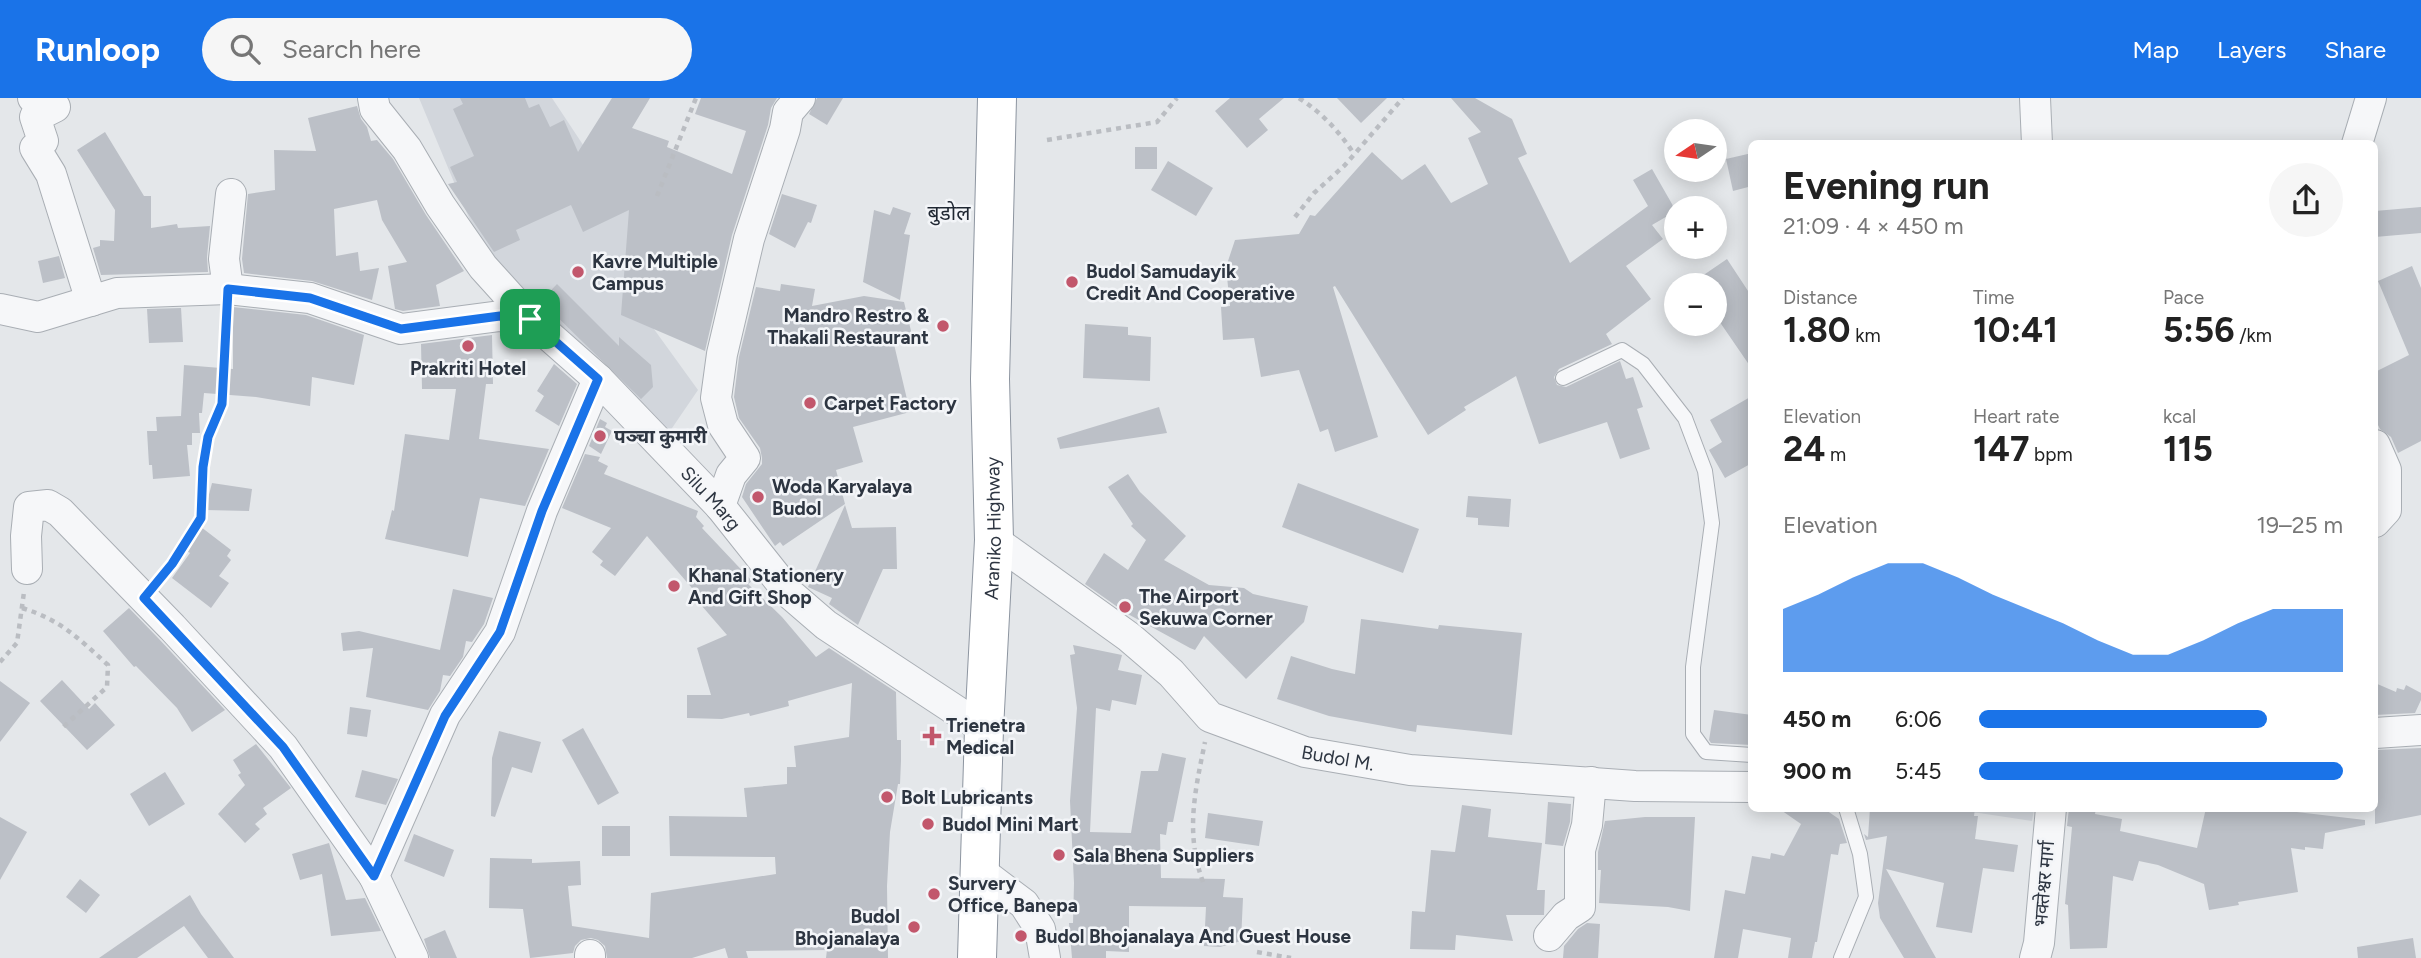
<!DOCTYPE html>
<meta charset="utf-8">
<style>
body{margin:0;font-family:Figtree,"Noto Sans Devanagari",sans-serif;background:#f6f6f6;color:#222;height:100vh;display:flex;flex-direction:column;font-size:26px;white-space:nowrap}
*{box-sizing:border-box;margin:0}
p{font-size:23px;color:#767676}
.icon{flex:none;width:38px;height:38px;fill:none;stroke:currentColor;stroke-width:2;stroke-linecap:round;stroke-linejoin:round}
.map{position:relative;flex:1;overflow:hidden}
.drawer{position:absolute;left:1748px;top:42px;width:630px;height:672px;display:flex;flex-direction:column;background:#fff;border-radius:10px;box-shadow:0 4px 18px #0003}
.drawer>*{flex:none}
.needle{width:46px;rotate:257deg}
.buttons{position:absolute;left:1664px;top:21px;display:grid;gap:14px}
.buttons a{display:grid;place-items:center;width:63px;height:63px;border-radius:50%;background:#fff;box-shadow:0 4px 18px #0003;font-size:35px}
.pin{position:absolute;display:grid;place-items:center;width:60px;height:60px;color:#fff;margin:-30px;border-radius:14px;box-shadow:0 4px 10px #0006}
.round{display:grid;place-items:center;flex:none;width:74px;height:74px;border-radius:37px;background:#f6f6f6}
.overview{display:flex;align-items:center;justify-content:space-between;height:119px;padding:0 35px}
h1{font-size:38px;font-weight:700;line-height:52px}
.stats{display:grid;grid-template-columns:repeat(3,1fr);gap:10px;height:119px;padding:7px 35px}
.stats div{display:grid;align-content:center}
.stats b{font-size:35px;font-weight:700}
.stats small{font-size:19px;font-weight:400}
.stats p{font-size:19px}
.chart{height:196px;padding:14px 35px}
.chart p{display:flex;justify-content:space-between}
.chart svg{width:100%;height:126px;margin-top:7px;fill:#1a73e8;opacity:.7}
ul{padding:0 35px;list-style:none;font-size:23px}
li{display:grid;grid-template-columns:112px 84px 1fr;align-items:center;height:52px}
li i{height:18px;border-radius:9px;background:#1a73e8}
header{display:flex;align-items:center;gap:42px;box-sizing:border-box;height:98px;padding:0 35px;background:#1a73e8;color:#fff}
header strong{font-size:33px}
nav{display:flex;gap:38px;margin-inline-start:auto;font-size:24px}
.search{width:490px;height:63px;background:#f6f6f6;display:flex;align-items:center;gap:18px;box-sizing:border-box;padding:0 24px;border-radius:38px;color:#767676;font-size:26px}
.map>svg:first-child{display:block}
.built{fill:#d2d6dc}
.building{fill:#bcc0c7}
.lines{fill:none;stroke-linecap:round;stroke-linejoin:round}
.service-casing{stroke:#a9aeb4;stroke-width:16}
.minor-casing{stroke:#a9aeb4;stroke-width:32}
.trunk-casing{stroke:#8d95a0;stroke-width:40}
.path{stroke:#babdc2;stroke-width:4.5;stroke-dasharray:5 5;stroke-linecap:butt}
.service{stroke:#f6f7f9;stroke-width:14}
.minor{stroke:#f6f7f9;stroke-width:30}
.trunk{stroke:#fff;stroke-width:38}
.route-casing{stroke:#fff;stroke-width:14}
.route{stroke:#1a73e8;stroke-width:9}
.poi-dot{fill:#c2576c;stroke:#f3f5f8;stroke-width:2.5}
.labels{text-anchor:middle;dominant-baseline:central;stroke-width:5;stroke-linejoin:round;paint-order:stroke}
.poi-label{font-size:19px;font-weight:bold;fill:#2d3541;stroke:#f3f5f8;text-anchor:start}
.street-label{font-size:19px;fill:#2d3541;stroke:#f3f5f8}
.neighbourhood-label{font-size:21px;fill:#1f2732;stroke:#f3f5f8}
</style>
<header>
<strong>Runloop</strong>
<div class="search"><svg class="icon" aria-label="search" viewBox="0 0 24 24"><circle cx="10" cy="10" r="6"/><path d="M15 15l6 6"/></svg>Search here</div>
<nav><a>Map</a><a>Layers</a><a>Share</a></nav>
</header>
<div class="map">
<svg width="2421" height="860" viewBox="0 0 2421 860">
<rect width="100%" height="100%" fill="#e4e7ea"/>
<g class="built">
<path d="M 419,0 L 552,0 L 599,71 L 660,111 L 651,227 L 698,292 L 670,333 L 578,255 L 481,149 Z"/>
<path d="M 1908,711 L 2034,711 L 2032,723 L 1979,715 Z"/>
</g>
<g class="building">
<path d="M 460,0 L 525,0 L 529,10 L 539,6 L 550,29 L 564,22 L 578,54 L 612,0 L 650,0 L 632,30 L 669,43 L 667,49 L 732,76 L 746,33 L 695,16 L 701,0 L 777,0 L 771,10 L 768,27 L 732,137 L 705,253 L 621,217 L 629,112 L 583,134 L 571,107 L 516,132 L 520,142 L 494,154 L 448,86 L 457,84 L 450,69 L 474,58 L 453,11 L 463,6 Z"/>
<path d="M 817,0 L 843,0 L 827,27 L 809,16 Z"/>
<path d="M 1230,0 L 1284,0 L 1259,21 L 1268,32 L 1247,50 L 1215,13 Z"/>
<path d="M 1337,0 L 1387,0 L 1361,25 Z"/>
<path d="M 1451,0 L 1475,0 L 1512,21 L 1527,56 L 1518,60 L 1570,165 L 1648,108 L 1633,82 L 1652,71 L 1676,113 L 1652,127 L 1663,141 L 1626,168 L 1651,201 L 1606,236 L 1612,246 L 1559,271 L 1554,279 L 1557,287 L 1566,289 L 1620,263 L 1626,281 L 1633,279 L 1643,309 L 1637,311 L 1650,351 L 1620,361 L 1607,324 L 1539,346 L 1516,278 L 1464,309 L 1466,312 L 1428,337 L 1335,188 L 1333,189 L 1378,339 L 1335,354 L 1328,331 L 1320,334 L 1299,272 L 1261,279 L 1254,240 L 1223,242 L 1221,209 L 1230,208 L 1226,169 L 1235,142 L 1299,136 L 1310,117 L 1315,118 L 1372,54 L 1402,82 L 1425,66 L 1451,105 L 1488,86 L 1468,40 L 1481,34 Z"/>
<path d="M 357,8 L 361,21 L 367,29 L 371,43 L 377,42 L 393,61 L 426,117 L 464,173 L 436,187 L 440,208 L 403,213 L 395,211 L 388,168 L 407,164 L 382,122 L 377,102 L 334,111 L 336,158 L 358,154 L 360,173 L 379,170 L 372,202 L 312,183 L 244,175 L 242,161 L 248,96 L 275,92 L 274,52 L 316,53 L 308,20 Z"/>
<path d="M 105,34 L 144,98 L 151,98 L 151,130 L 177,126 L 178,130 L 210,128 L 207,159 L 208,174 L 101,177 L 93,150 L 100,148 L 100,142 L 114,143 L 115,112 L 77,52 Z"/>
<rect x="1135" y="49" width="22" height="22"/>
<path d="M 1752,55 L 1752,88 L 1733,93 L 1726,61 Z"/>
<path d="M 1168,63 L 1213,90 L 1196,118 L 1151,92 Z"/>
<path d="M 782,96 L 817,107 L 811,125 L 808,124 L 795,150 L 769,136 Z"/>
<path d="M 893,109 L 911,115 L 904,136 L 910,137 L 900,202 L 863,184 L 874,112 L 890,117 Z"/>
<path d="M 2421,109 L 2421,135 L 2375,139 L 2375,113 Z"/>
<path d="M 59,158 L 65,180 L 43,185 L 38,163 Z"/>
<path d="M 1727,161 L 1752,199 L 1752,271 L 1715,217 L 1715,187 L 1689,187 Z"/>
<path d="M 2412,168 L 2421,190 L 2421,343 L 2398,355 L 2391,339 L 2380,331 L 2375,321 L 2375,274 L 2409,257 L 2378,183 Z"/>
<path d="M 557,186 L 619,248 L 619,239 L 651,267 L 653,289 L 641,301 L 541,203 Z"/>
<path d="M 781,186 L 815,191 L 812,208 L 864,198 L 904,204 L 912,237 L 893,242 L 910,314 L 853,329 L 863,364 L 836,372 L 845,406 L 783,448 L 780,444 L 775,448 L 742,399 L 746,386 L 762,366 L 762,360 L 760,350 L 739,320 L 734,299 L 739,259 L 756,189 L 780,193 Z"/>
<path d="M 233,209 L 306,217 L 364,237 L 354,287 L 312,279 L 310,308 L 256,299 L 204,295 L 202,315 L 199,315 L 200,335 L 192,335 L 192,347 L 187,347 L 190,378 L 153,381 L 152,367 L 149,367 L 147,333 L 157,333 L 156,319 L 181,318 L 184,267 L 233,271 Z"/>
<path d="M 181,210 L 183,244 L 149,245 L 147,211 Z"/>
<path d="M 1085,226 L 1128,229 L 1128,237 L 1151,239 L 1150,283 L 1083,280 Z"/>
<path d="M 492,237 L 493,286 L 486,286 L 479,341 L 549,351 L 525,408 L 480,400 L 468,459 L 385,441 L 392,412 L 394,413 L 405,336 L 449,342 L 456,291 L 422,291 L 421,246 Z"/>
<path d="M 554,266 L 577,286 L 559,328 L 535,313 L 544,298 L 537,293 Z"/>
<path d="M 1752,298 L 1752,365 L 1725,380 L 1709,352 L 1722,344 L 1710,322 Z"/>
<path d="M 1159,309 L 1167,335 L 1060,351 L 1057,340 Z"/>
<path d="M 600,321 L 607,325 L 605,329 L 612,333 L 601,356 L 589,348 Z"/>
<path d="M 585,356 L 600,359 L 598,363 L 608,368 L 604,376 L 698,413 L 696,419 L 704,428 L 702,430 L 752,483 L 748,486 L 782,519 L 816,559 L 829,550 L 896,594 L 897,642 L 901,642 L 901,663 L 900,686 L 898,686 L 890,734 L 887,788 L 888,860 L 826,860 L 827,852 L 746,853 L 748,860 L 728,860 L 725,850 L 692,860 L 607,860 L 605,848 L 598,842 L 591,840 L 581,842 L 575,848 L 573,855 L 530,860 L 523,811 L 489,810 L 490,760 L 532,761 L 532,765 L 580,763 L 581,787 L 568,788 L 572,828 L 649,840 L 651,795 L 776,776 L 775,759 L 670,758 L 669,718 L 747,719 L 744,690 L 787,686 L 787,669 L 796,669 L 794,648 L 849,639 L 852,585 L 788,603 L 789,608 L 750,618 L 749,615 L 722,621 L 687,620 L 687,597 L 711,597 L 697,550 L 727,537 L 695,500 L 698,497 L 647,438 L 615,478 L 600,467 L 603,463 L 592,454 L 611,430 L 562,410 Z"/>
<path d="M 1128,376 L 1140,394 L 1186,438 L 1164,462 L 1209,487 L 1244,490 L 1253,496 L 1308,508 L 1304,524 L 1246,581 L 1204,538 L 1195,552 L 1190,550 L 1126,515 L 1085,486 L 1104,455 L 1128,472 L 1146,442 L 1131,428 L 1133,426 L 1108,389 Z"/>
<path d="M 212,385 L 252,391 L 249,413 L 205,412 Z"/>
<path d="M 1298,385 L 1419,431 L 1403,475 L 1282,429 Z"/>
<path d="M 1468,398 L 1511,401 L 1509,429 L 1478,427 L 1478,420 L 1466,419 Z"/>
<path d="M 845,407 L 852,430 L 896,429 L 897,471 L 883,471 L 858,527 L 829,506 L 832,500 L 808,489 Z"/>
<path d="M 201,429 L 231,452 L 227,458 L 231,462 L 219,478 L 229,485 L 211,510 L 172,480 L 190,455 L 184,451 Z"/>
<path d="M 453,491 L 493,500 L 484,526 L 472,544 L 466,543 L 463,559 L 450,578 L 443,577 L 440,593 L 428,612 L 366,599 L 373,550 L 343,553 L 341,535 L 359,533 L 440,552 Z"/>
<path d="M 129,510 L 159,541 L 225,612 L 192,634 L 177,610 L 136,568 L 134,569 L 103,533 Z"/>
<path d="M 1361,521 L 1438,531 L 1439,527 L 1522,535 L 1512,637 L 1417,627 L 1416,634 L 1329,618 L 1277,601 L 1291,558 L 1332,571 L 1355,576 Z"/>
<path d="M 1073,547 L 1122,557 L 1118,572 L 1142,577 L 1136,607 L 1112,602 L 1110,613 L 1096,610 L 1090,734 L 1131,735 L 1141,673 L 1158,673 L 1162,655 L 1186,660 L 1173,724 L 1168,724 L 1166,737 L 1160,736 L 1161,780 L 1225,781 L 1223,799 L 1243,800 L 1241,843 L 1220,849 L 1204,848 L 1206,809 L 1129,808 L 1129,854 L 1106,853 L 1106,860 L 1072,860 L 1069,825 L 1073,825 L 1074,785 L 1070,703 L 1077,610 L 1070,557 L 1075,556 Z"/>
<path d="M 62,582 L 89,611 L 95,605 L 115,627 L 87,652 L 40,603 Z"/>
<path d="M 0,583 L 30,605 L 0,644 Z"/>
<path d="M 2375,585 L 2396,594 L 2397,590 L 2404,592 L 2406,587 L 2421,595 L 2421,602 L 2415,615 L 2375,617 Z"/>
<path d="M 350,609 L 371,612 L 367,639 L 347,636 Z"/>
<path d="M 1714,612 L 1752,617 L 1752,647 L 1711,645 L 1709,642 Z"/>
<path d="M 583,630 L 619,695 L 598,707 L 562,642 Z"/>
<path d="M 499,633 L 541,644 L 532,675 L 512,669 L 495,719 L 491,718 L 492,660 Z"/>
<path d="M 256,646 L 291,690 L 263,710 L 267,716 L 255,726 L 260,731 L 245,745 L 218,716 L 245,687 L 238,677 L 241,675 L 233,662 Z"/>
<path d="M 2421,650 L 2421,717 L 2375,726 L 2375,652 Z"/>
<path d="M 362,672 L 398,681 L 386,707 L 355,699 Z"/>
<path d="M 165,674 L 185,706 L 149,728 L 130,696 Z"/>
<path d="M 1548,704 L 1571,706 L 1570,724 L 1563,748 L 1545,746 Z"/>
<path d="M 1462,707 L 1491,711 L 1488,739 L 1542,745 L 1537,792 L 1545,792 L 1544,817 L 1506,817 L 1513,843 L 1456,837 L 1455,852 L 1410,851 L 1412,813 L 1425,814 L 1431,752 L 1455,754 Z"/>
<path d="M 1778,710 L 1823,710 L 1839,721 L 1847,745 L 1840,746 L 1838,757 L 1831,756 L 1817,844 L 1815,844 L 1812,860 L 1788,860 L 1791,840 L 1743,831 L 1738,860 L 1714,860 L 1725,792 L 1745,796 L 1752,758 L 1770,761 L 1771,755 L 1784,758 L 1801,726 Z"/>
<path d="M 1870,710 L 1975,710 L 1974,718 L 1978,718 L 1975,741 L 2018,747 L 2014,774 L 1983,770 L 1972,835 L 1936,829 L 1944,785 L 1886,771 L 1936,860 L 1904,860 L 1880,820 L 1878,805 L 1887,738 L 1866,742 L 1864,736 L 1868,739 Z"/>
<path d="M 2069,710 L 2096,710 L 2095,716 L 2122,721 L 2120,733 L 2197,750 L 2206,710 L 2262,710 L 2365,722 L 2365,727 L 2325,735 L 2323,751 L 2305,749 L 2305,752 L 2291,750 L 2298,794 L 2238,804 L 2239,807 L 2209,812 L 2204,786 L 2158,767 L 2139,763 L 2133,783 L 2113,778 L 2107,850 L 2070,851 L 2068,807 L 2065,806 L 2072,729 L 2067,728 Z"/>
<path d="M 1208,715 L 1263,723 L 1259,748 L 1205,740 Z"/>
<path d="M 0,719 L 27,734 L 0,782 Z"/>
<path d="M 1645,719 L 1695,719 L 1690,813 L 1668,809 L 1599,805 L 1601,772 L 1598,772 L 1598,754 L 1605,723 Z"/>
<rect x="602" y="728" width="28" height="30"/>
<path d="M 414,736 L 454,752 L 444,779 L 404,763 Z"/>
<path d="M 329,745 L 346,802 L 365,800 L 381,833 L 331,838 L 322,776 L 300,782 L 292,756 Z"/>
<path d="M 80,781 L 100,797 L 86,815 L 66,799 Z"/>
<path d="M 190,797 L 201,816 L 234,860 L 208,860 L 184,828 L 137,860 L 99,860 Z"/>
<path d="M 1587,825 L 1600,826 L 1598,860 L 1563,860 L 1564,848 L 1578,831 Z"/>
<path d="M 445,832 L 457,860 L 430,860 L 424,841 Z"/>
<path d="M 2413,840 L 2416,860 L 2358,860 L 2357,849 Z"/>
</g>
<g class="lines">
<g class="service-casing">
<g id="service">
<path d="M 1563,280 L 1622,252 L 1643,266 L 1685,320 L 1705,373 L 1712,425 L 1693,569 L 1693,636 L 1706,654 L 1752,657"/>
<path d="M 1841,860 L 1866,799 L 1860,756 L 1846,710"/>
</g>
</g>
<g class="minor-casing">
<g id="minor">
<path d="M 33,0 L 55,9 L 35,19 L 43,43 L 35,50 L 51,76 L 91,203"/>
<path id="s1" d="M 373,0 L 375,11 L 407,51 L 440,107 L 483,169 L 530,221 L 598,281 L 720,408 L 790,496 L 826,527 L 984,631"/>
<path d="M 2035,0 L 2037,46"/>
<path d="M 2357,46 L 2371,0"/>
<path d="M 228,191 L 224,161 L 231,96"/>
<path d="M 0,211 L 38,219 L 117,195 L 228,191 L 310,200 L 401,231 L 500,218 L 530,221"/>
<path d="M 2375,347 L 2386,372 L 2386,412 L 2375,424"/>
<path d="M 720,408 L 731,377 L 745,360 L 723,327 L 716,300 L 722,256 L 749,141 L 785,31 L 788,14 L 800,0"/>
<path id="s2" d="M 994,442 L 1129,539 L 1171,575 L 1210,619 L 1305,654 L 1410,672 L 1635,688 L 1752,689"/>
<path d="M 27,471 L 26,438 L 29,409 L 48,407 L 60,414 L 172,529 L 283,649 L 374,778"/>
<path d="M 2375,635 L 2421,632"/>
<path d="M 979,772 L 1024,806 L 1040,831 L 1045,860"/>
<path d="M 1549,838 L 1566,818 L 1580,809 L 1580,752 L 1587,727 L 1591,684"/>
<path d="M 590,857 L 590,860"/>
<path d="M 413,860 L 374,778 L 445,617 L 500,534 L 542,413 L 598,281"/>
<path d="M 2035,860 L 2039,845 L 2051,710"/>
</g>
</g>
<g class="trunk-casing">
<g id="trunk">
<path id="s3" d="M 977,860 L 984,631 L 994,442 L 990,281 L 997,0"/>
</g>
</g>
<g class="path">
<path d="M 1299,0 C 1322,15 1339,33 1354,56"/>
<path d="M 1047,42 L 1157,24 L 1177,0"/>
<path d="M 657,98 L 696,0"/>
<path d="M 1295,119 L 1314,95 L 1345,67 L 1403,0"/>
<path d="M 1751,188 L 1752,189"/>
<path d="M 160,480 L 201,420 L 203,369 L 208,339 L 222,306 L 227,215"/>
<path d="M 22,510 C 61,522 78,540 108,567 L 107,589 L 61,631"/>
<path d="M 0,564 L 17,545 L 24,494"/>
<path d="M 1203,784 C 1185,735 1195,693 1205,644"/>
<path d="M 1257,854 L 1291,860"/>
</g>
<use href="#service" class="service"/>
<use href="#minor" class="minor"/>
<use href="#trunk" class="trunk"/>
</g>
<g class="lines">
<g class="route-casing">
<path id="route" d="M 228,191 L 310,200 L 401,231 L 500,218 L 530,221 L 598,281 L 542,413 L 500,534 L 445,618 L 374,778 L 283,649 L 144,500 L 172,466 L 201,420 L 203,369 L 208,339 L 222,306 Z"/>
</g>
<use href="#route" class="route"/>
</g>
<g class="poi-dot">
<circle cx="578" cy="174" r="7"/>
<circle cx="1072" cy="184" r="7"/>
<circle cx="943" cy="228" r="7"/>
<circle cx="468" cy="248" r="7"/>
<circle cx="810" cy="305" r="7"/>
<circle cx="600" cy="338" r="7"/>
<circle cx="758" cy="399" r="7"/>
<circle cx="674" cy="488" r="7"/>
<circle cx="1125" cy="509" r="7"/>
<path d="M928.5 627.5h7v7h7v7h-7v7h-7v-7h-7v-7h7z"/>
<circle cx="887" cy="699" r="7"/>
<circle cx="928" cy="726" r="7"/>
<circle cx="1059" cy="757" r="7"/>
<circle cx="934" cy="796" r="7"/>
<circle cx="914" cy="829" r="7"/>
<circle cx="1021" cy="838" r="7"/>
</g>
<g class="labels">
<g class="poi-label">
<text x="592" y="163">Kavre Multiple<tspan x="592" dy="22">Campus</tspan></text>
<text x="1086" y="173">Budol Samudayik<tspan x="1086" dy="22">Credit And Cooperative</tspan></text>
<text x="929" y="217" text-anchor="end">Mandro Restro &amp;<tspan x="929" dy="22">Thakali Restaurant</tspan></text>
<text x="468" y="270" text-anchor="middle">Prakriti Hotel</text>
<text x="824" y="305">Carpet Factory</text>
<text x="614" y="338">पञ्चा कुमारी</text>
<text x="772" y="388">Woda Karyalaya<tspan x="772" dy="22">Budol</tspan></text>
<text x="688" y="477">Khanal Stationery<tspan x="688" dy="22">And Gift Shop</tspan></text>
<text x="1139" y="498">The Airport<tspan x="1139" dy="22">Sekuwa Corner</tspan></text>
<text x="946" y="627">Trienetra<tspan x="946" dy="22">Medical</tspan></text>
<text x="901" y="699">Bolt Lubricants</text>
<text x="942" y="726">Budol Mini Mart</text>
<text x="1073" y="757">Sala Bhena Suppliers</text>
<text x="948" y="785">Survery<tspan x="948" dy="22">Office, Banepa</tspan></text>
<text x="900" y="818" text-anchor="end">Budol<tspan x="900" dy="22">Bhojanalaya</tspan></text>
<text x="1035" y="838">Budol Bhojanalaya And Guest House</text>
</g>
<g class="street-label">
<text stroke="none"><textPath href="#s1" startOffset="528">Silu Marg</textPath></text>
<text stroke="none"><textPath href="#s3" startOffset="430">Araniko Highway</textPath></text>
<text stroke="none"><textPath href="#s2" startOffset="415">Budol M.</textPath></text>
<text transform="translate(2044 786) rotate(-85)">भक्तेश्वर मार्ग</text>
</g>
<g class="neighbourhood-label">
<text x="949" y="114">बुडोल</text>
</g>
</g>
</svg>
<div class="buttons">
<a><svg class="needle" viewBox="-14 -14 28 28"><path d="M0-13l5 13h-10z" fill="#e53935"/><path d="M0 13l5-13h-10z" fill="#767676"/></svg></a>
<a>+</a>
<a>−</a>
</div>
<div class="pin" style="left:530px;top:221px;background:#1e9e55"><svg class="icon" aria-label="arrive" viewBox="0 0 24 24"><path d="M6 21V4h12l-3 4 3 4H6"/></svg></div>
<section class="drawer">
<div class="overview"><div><h1>Evening run</h1><p>21:09 · 4 × 450 m</p></div><a class="round"><svg class="icon" aria-label="share" viewBox="0 0 24 24"><path d="M12 15V3M7 8l5-5 5 5M5 13v7h14v-7"/></svg></a></div>
<div class="stats">
<div><p>Distance</p><b>1.80<small> km</small></b></div>
<div><p>Time</p><b>10:41</b></div>
<div><p>Pace</p><b>5:56<small> /km</small></b></div>
</div>
<div class="stats">
<div><p>Elevation</p><b>24<small> m</small></b></div>
<div><p>Heart rate</p><b>147<small> bpm</small></b></div>
<div><p>kcal</p><b>115</b></div>
</div>
<div class="chart"><p><span>Elevation</span>19–25 m</p>
<svg viewBox="0 0 160 44" preserveAspectRatio="none"><path d="M0 44V22L10 17L20 11L30 6L40 6L50 11L60 17L70 22L80 27L90 33L100 38L110 38L120 33L130 27L140 22L150 22L160 22V44z"/></svg>
</div>
<ul>
<li><b>450 m</b>6:06<i style="width:79%"></i></li>
<li><b>900 m</b>5:45<i style="width:100%"></i></li>
</ul>
</section>
</div>
